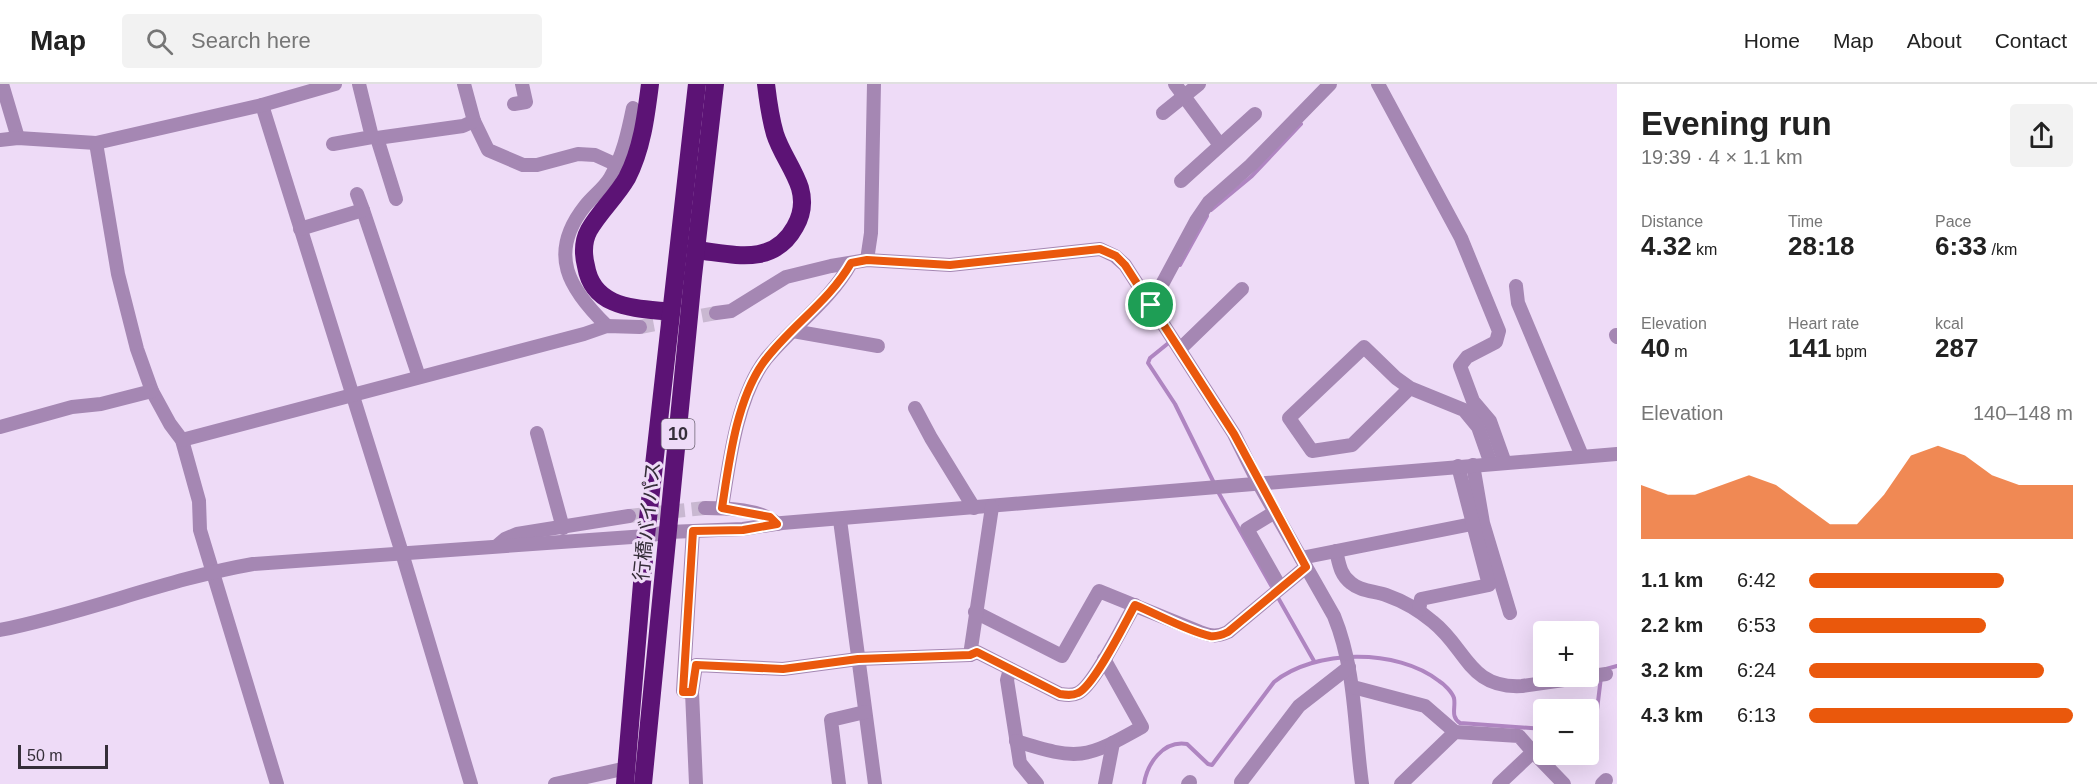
<!DOCTYPE html>
<meta charset="utf-8">
<style>
body{margin:0;font-family:Arial,"Noto Sans JP",sans-serif;background:#f2f2f2;color:#222;height:100vh;display:flex;flex-direction:column;font-size:22px;white-space:nowrap}
*{box-sizing:border-box;margin:0}
p{font-size:20px;color:#767676}
.icon{flex:none;width:33px;height:33px;fill:none;stroke:currentColor;stroke-width:2;stroke-linecap:round;stroke-linejoin:round}
.map{position:relative;flex:1;overflow:hidden}
.drawer{display:flex;flex-direction:column;background:#fff;width:480px}
.drawer>*{flex:none}
.fabs{position:absolute;left:1533px;top:537px;display:grid;gap:12px}
.fabs a{display:grid;place-items:center;width:66px;height:66px;border-radius:6px;background:#fff;box-shadow:0 6px 24px #0002;font-size:30px}
.scale{position:absolute;left:18px;bottom:15px;width:90px;box-sizing:border-box;padding-left:6px;border:3px solid #352e39;border-top:0;font-size:16px;line-height:21px;white-space:nowrap;color:#352e39;-webkit-text-stroke:4px #eedbf7;paint-order:stroke}
.pin{position:absolute;display:grid;place-items:center;width:51px;height:51px;color:#fff;margin:-26px;border:3px solid #fff;border-radius:50%;box-shadow:0 2px 6px #0007}
.round{display:grid;place-items:center;flex:none;width:63px;height:63px;border-radius:6px;background:#f2f2f2}
.headline{display:flex;align-items:center;justify-content:space-between;height:102px;padding:0 24px}
h1{font-size:33px;font-weight:600;line-height:45px}
.metrics{display:grid;grid-template-columns:repeat(3,1fr);gap:9px;height:102px;padding:6px 24px}
.metrics div{display:grid;align-content:center}
.metrics b{font-size:26px;font-weight:600}
.metrics small{font-size:16px;font-weight:400}
.metrics p{font-size:16px}
.chart{height:168px;padding:12px 24px}
.chart p{display:flex;justify-content:space-between}
.chart svg{width:100%;height:108px;margin-top:6px;fill:#ea580c;opacity:.7}
ul{padding:0 24px;list-style:none;font-size:20px}
li{display:grid;grid-template-columns:96px 72px 1fr;align-items:center;height:45px}
li i{height:15px;border-radius:8px;background:#ea580c}
header{display:flex;align-items:center;gap:36px;box-sizing:border-box;height:84px;padding:0 30px;background:#fff;border-bottom:2px solid #e0e0e0}
header strong{font-size:28px}
nav{display:flex;gap:33px;margin-inline-start:auto;font-size:21px}
.search{width:420px;height:54px;background:#f2f2f2;display:flex;align-items:center;gap:15px;box-sizing:border-box;padding:0 21px;border-radius:6px;color:#767676;font-size:22px}
main{display:flex;flex:1;min-height:0}
.map>svg:first-child{display:block}
.lines{fill:none;stroke-linecap:round;stroke-linejoin:round}
.stream{stroke:#af85c1;stroke-width:4}
.minor-tunnel{stroke:#c9b8d1;stroke-width:14;stroke-dasharray:14 7;stroke-linecap:butt}
.minor{stroke:#a587b3;stroke-width:14}
.highway{stroke:#5c1375;stroke-width:18}
.route-casing{stroke:#fff;stroke-width:12}
.route{stroke:#ea580c;stroke-width:8}
.labels{text-anchor:middle;dominant-baseline:central;stroke-width:6;stroke-linejoin:round;paint-order:stroke}
.shield{fill:#eedbf7;stroke:#6c6272;stroke-width:1.5}
.shield-label{font-size:18px;font-weight:bold;fill:#352e39}
.street-label{font-size:20px;fill:#352e39;stroke:#eedbf7}
</style>
<header>
<strong>Map</strong>
<div class="search"><svg class="icon" aria-label="search" viewBox="0 0 24 24"><circle cx="10" cy="10" r="6"/><path d="M15 15l6 6"/></svg>Search here</div>
<nav><a>Home</a><a>Map</a><a>About</a><a>Contact</a></nav>
</header>
<main>
<div class="map">
<svg width="1617" height="700" viewBox="0 0 1617 700">
<rect width="100%" height="100%" fill="#eedbf7"/>
<g class="lines">
<g class="stream">
<path d="M 1211,126 L 1252,92 L 1301,40"/>
<path d="M 1180,181 L 1207,132"/>
<path d="M 1163,230 L 1161,227 L 1165,208"/>
<path d="M 1171,257 L 1150,274 L 1148,279 L 1175,320 L 1214,399"/>
<path d="M 1217,406 L 1314,577"/>
<path d="M 1606,585 L 1617,582"/>
<path d="M 1588,637 L 1597,626 L 1601,593"/>
<path d="M 1144,700 C 1147,680 1163,656 1187,660 L 1208,680 L 1212,681 L 1274,598 C 1315,565 1397,564 1439,597 C 1444,600 1452,608 1454,614 C 1456,624 1450,632 1460,639 L 1544,645"/>
</g>
<g class="minor-tunnel">
<path d="M 640,243 L 716,229"/>
<path d="M 629,432 L 705,424"/>
</g>
<g class="minor">
<path d="M 2,0 L 18,54"/>
<path d="M 1175,0 L 1220,61"/>
<path d="M 1378,0 L 1461,154 L 1499,247 L 1496,258 L 1467,273 L 1460,282 L 1473,317 L 1490,337 L 1505,379"/>
<path d="M 514,20 L 526,18 L 522,0"/>
<path d="M 262,21 L 402,469 L 471,700"/>
<path d="M 1163,29 L 1199,0"/>
<path d="M 474,37 L 488,66 L 523,81 L 537,81 L 578,70 L 595,71 L 617,81"/>
<path d="M 372,53 L 377,54 L 396,115"/>
<path d="M 377,54 L 463,42 L 474,37 L 464,0"/>
<path d="M 0,56 L 18,54 L 96,59 L 262,21 L 335,0"/>
<path d="M 96,59 L 118,190 L 137,265 L 152,307 L 170,340 L 182,356 L 199,417 L 200,446 L 277,700"/>
<path d="M 333,60 L 372,53 L 359,0"/>
<path d="M 1181,97 L 1255,30"/>
<path d="M 363,126 L 419,293"/>
<path d="M 300,145 L 363,126 L 357,110"/>
<path d="M 867,176 L 871,149 L 874,0"/>
<path d="M 1516,202 L 1518,219 L 1582,372"/>
<path d="M 1151,221 L 1196,137 L 1209,118 L 1251,81 L 1330,0"/>
<path d="M 716,229 L 731,227 L 786,193 L 831,182 L 867,176 L 950,181 L 1100,165 L 1115,172 L 1125,181 L 1234,350 L 1259,400 L 1334,532 C 1356,586 1354,643 1362,700"/>
<path d="M 607,242 C 569,205 547,170 585,122 C 593,112 604,104 610,94 C 623,72 628,48 633,24"/>
<path d="M 793,247 L 878,262"/>
<path d="M 1616,251 L 1617,253"/>
<path d="M 1180,265 L 1242,205"/>
<path d="M 1410,304 L 1396,294 L 1364,263 L 1289,334 L 1312,367 L 1352,361 L 1410,304 L 1464,326 L 1478,343 L 1491,380"/>
<path d="M 915,324 L 931,354 L 974,424"/>
<path d="M 0,343 L 72,323 L 101,320 L 152,307"/>
<path d="M 537,349 L 563,444"/>
<path d="M 182,356 L 584,250 L 607,242 L 640,243"/>
<path d="M 1473,381 L 1483,439 L 1510,529"/>
<path d="M 705,424 C 726,424 762,425 777,440"/>
<path d="M 722,424 C 729,379 737,312 766,275 C 793,242 830,217 851,179"/>
<path d="M 1275,428 L 1247,445 L 1280,503"/>
<path d="M 840,436 L 875,700"/>
<path d="M 498,461 L 505,455 L 517,450 L 629,432"/>
<path d="M 1336,467 C 1339,479 1340,491 1351,499 C 1360,507 1374,507 1386,511 C 1403,517 1419,526 1433,538 C 1467,565 1469,605 1522,602 L 1606,590"/>
<path d="M 1301,474 L 1472,440"/>
<path d="M 1419,526 L 1421,515 L 1489,501 L 1458,382"/>
<path d="M 975,528 L 1062,572 L 1099,507 L 1200,548 C 1211,552 1217,553 1228,548 L 1306,483"/>
<path d="M 0,546 C 86,529 167,495 253,480 L 646,452 L 668,448 L 743,445 L 782,439 L 1617,370"/>
<path d="M 970,571 L 977,568 L 1060,610 C 1066,611 1072,612 1078,609 C 1094,602 1124,539 1135,521"/>
<path d="M 1010,585 L 1007,596 L 1020,679 L 1037,700"/>
<path d="M 1353,603 L 1425,622 L 1455,648"/>
<path d="M 689,608 L 683,607 L 693,447"/>
<path d="M 1016,657 C 1079,677 1085,675 1142,643 L 1104,575"/>
<path d="M 1533,668 L 1564,700"/>
<path d="M 1241,698 L 1299,622 L 1349,583"/>
<path d="M 555,700 L 627,684"/>
<path d="M 696,700 L 692,608 L 696,581 L 783,585 L 858,575 L 970,571 L 992,423"/>
<path d="M 839,700 L 831,636 L 865,628"/>
<path d="M 1105,700 L 1113,659"/>
<path d="M 1188,700 L 1190,698"/>
<path d="M 1401,700 L 1455,648 L 1519,652 L 1533,668 L 1499,700"/>
<path d="M 1602,700 L 1606,696"/>
</g>
<g class="highway">
<path d="M 650,0 C 646,32 642,65 627,94 C 616,113 600,127 589,146 C 583,157 583,170 586,182 C 593,225 636,224 671,228"/>
<path d="M 696,166 C 733,170 773,183 795,143 C 802,131 804,118 800,104 C 794,85 781,69 775,50 C 770,33 768,17 766,0"/>
<path d="M 625,700 L 646,452 L 697,0"/>
<path d="M 643,700 L 693,192 L 715,0"/>
</g>
</g>
<g class="lines">
<g class="route-casing">
<path id="route" d="M 1100,165 L 1116,172 L 1125,181 L 1234,350 L 1306,483 L 1228,548 C 1222,551 1217,553 1210,552 C 1187,547 1157,530 1135,521 C 1125,539 1094,602 1078,609 C 1072,612 1066,611 1060,610 L 977,568 L 970,571 L 858,575 L 783,585 L 696,581 L 692,608 L 683,608 L 693,447 L 743,446 L 777,440 L 770,433 L 722,424 C 729,379 736,317 763,279 C 789,243 829,218 851,179 L 867,176 L 950,181 Z"/>
</g>
<use href="#route" class="route"/>
</g>
<g class="labels">
<rect class="shield" x="661.5" y="335" width="33" height="30" rx="4.5"/>
<g class="shield-label">
<text x="678" y="350">10</text>
</g>
<g class="street-label">
<text transform="translate(647 437) rotate(-84)">行橋バイパス</text>
</g>
</g>
</svg>
<div class="fabs">
<a>+</a>
<a>−</a>
</div>
<div class="scale">50 m</div>
<div class="pin" style="left:1151px;top:221px;background:#1e9e55"><svg class="icon" aria-label="arrive" viewBox="0 0 24 24"><path d="M6 21V4h12l-3 4 3 4H6"/></svg></div>
</div>
<section class="drawer">
<div class="headline"><div><h1>Evening run</h1><p>19:39 · 4 × 1.1 km</p></div><a class="round"><svg class="icon" aria-label="share" viewBox="0 0 24 24"><path d="M12 15V3M7 8l5-5 5 5M5 13v7h14v-7"/></svg></a></div>
<div class="metrics">
<div><p>Distance</p><b>4.32<small> km</small></b></div>
<div><p>Time</p><b>28:18</b></div>
<div><p>Pace</p><b>6:33<small> /km</small></b></div>
</div>
<div class="metrics">
<div><p>Elevation</p><b>40<small> m</small></b></div>
<div><p>Heart rate</p><b>141<small> bpm</small></b></div>
<div><p>kcal</p><b>287</b></div>
</div>
<div class="chart"><p><span>Elevation</span>140–148 m</p>
<svg viewBox="0 0 160 44" preserveAspectRatio="none"><path d="M0 44V22L10 26L20 26L30 22L40 18L50 22L60 30L70 38L80 38L90 26L100 10L110 6L120 10L130 18L140 22L150 22L160 22V44z"/></svg>
</div>
<ul>
<li><b>1.1 km</b>6:42<i style="width:74%"></i></li>
<li><b>2.2 km</b>6:53<i style="width:67%"></i></li>
<li><b>3.2 km</b>6:24<i style="width:89%"></i></li>
<li><b>4.3 km</b>6:13<i style="width:100%"></i></li>
</ul>
</section>
</main>
